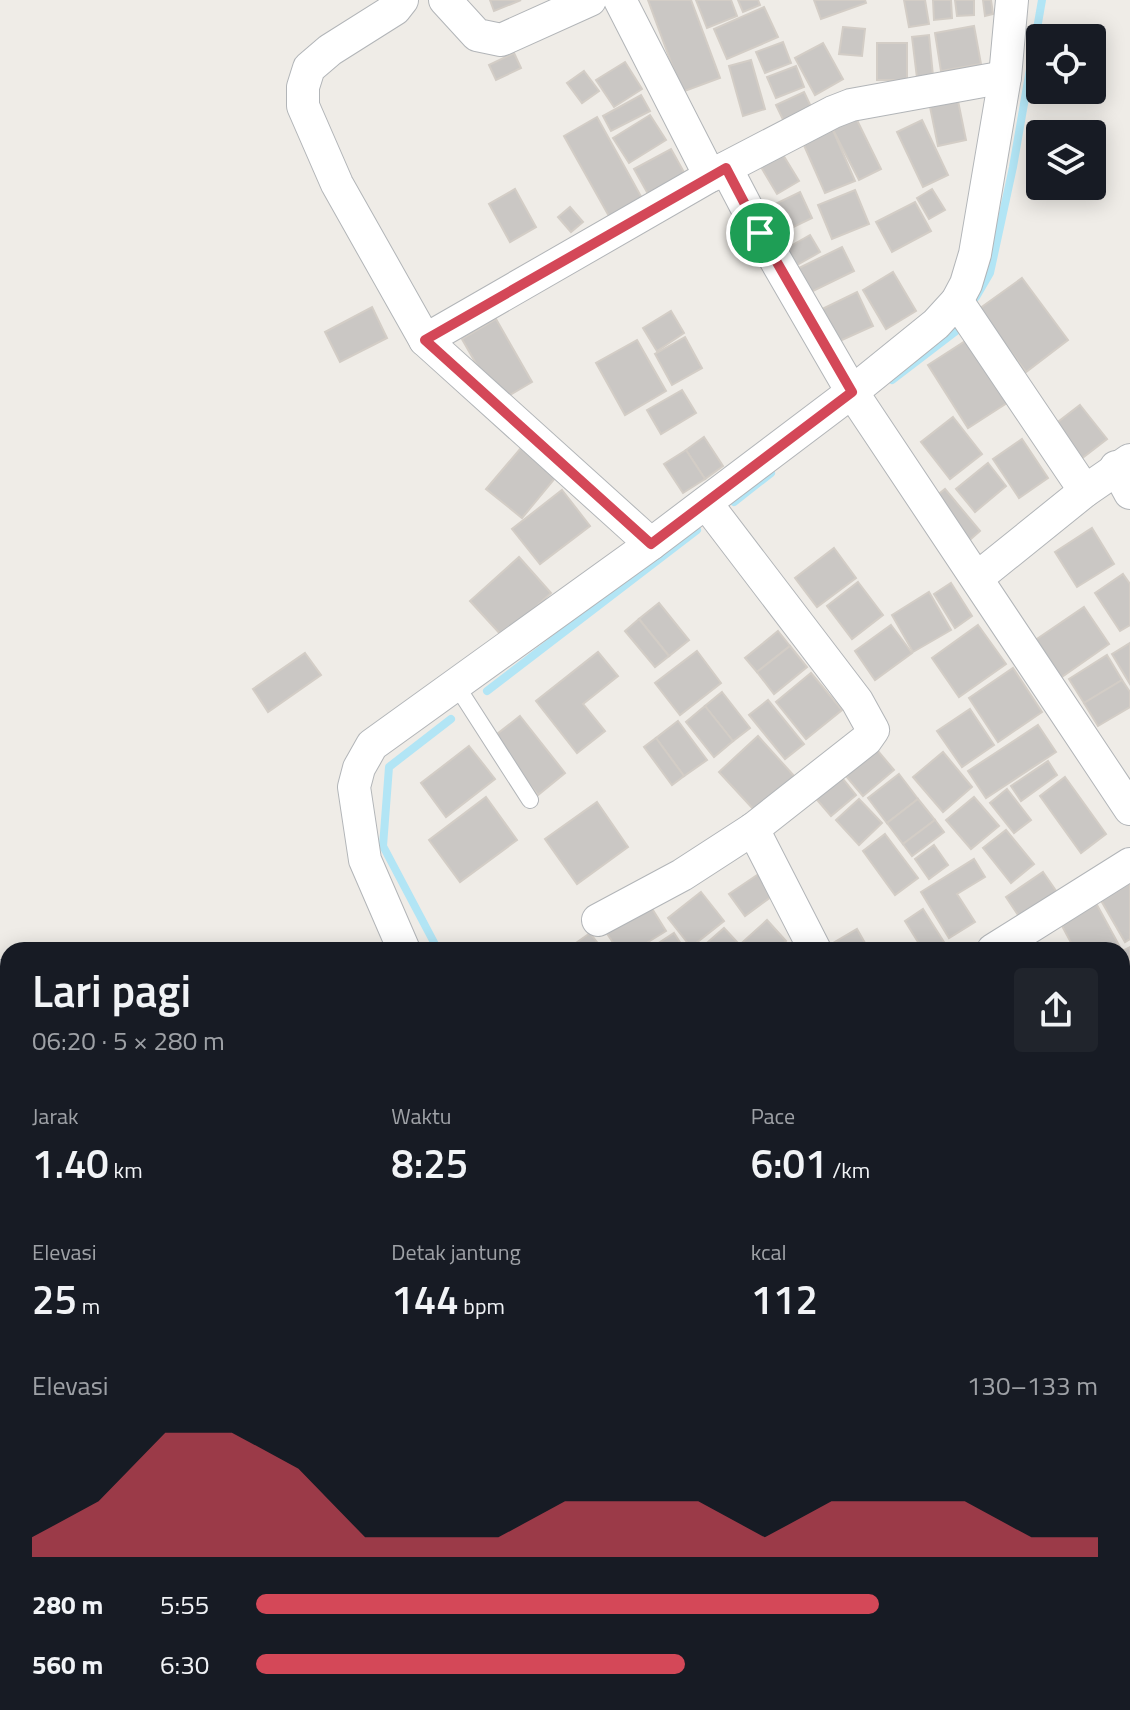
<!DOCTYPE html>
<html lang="id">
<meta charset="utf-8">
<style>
body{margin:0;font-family:"Titillium Web",sans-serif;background:#20242c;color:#f1f3f6;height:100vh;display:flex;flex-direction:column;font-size:30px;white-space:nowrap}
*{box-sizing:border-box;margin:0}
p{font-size:26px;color:#9ea1a6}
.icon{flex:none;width:44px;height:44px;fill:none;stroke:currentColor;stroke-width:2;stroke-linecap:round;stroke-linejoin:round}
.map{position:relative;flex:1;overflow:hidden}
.panel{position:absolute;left:0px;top:942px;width:1130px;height:768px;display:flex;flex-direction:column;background:#171b24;border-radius:24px 24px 0 0;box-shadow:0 4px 20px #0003}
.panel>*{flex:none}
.fabs{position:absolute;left:1026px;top:24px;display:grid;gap:16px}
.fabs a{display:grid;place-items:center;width:80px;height:80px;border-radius:8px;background:#171b24;box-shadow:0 4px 20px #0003;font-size:40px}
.pin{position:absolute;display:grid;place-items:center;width:68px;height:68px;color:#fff;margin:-34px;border:4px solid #fff;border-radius:50%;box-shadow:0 2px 8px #0007}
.round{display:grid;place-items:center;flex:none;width:84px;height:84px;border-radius:8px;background:#20242c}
.overview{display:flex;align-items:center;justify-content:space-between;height:136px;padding:0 32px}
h1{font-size:44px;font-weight:600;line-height:60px}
.stats{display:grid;grid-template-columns:repeat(3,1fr);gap:12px;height:136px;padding:8px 32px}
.stats div{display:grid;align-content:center}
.stats b{font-size:40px;font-weight:600}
.stats small{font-size:22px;font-weight:400}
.stats p{font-size:22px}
.chart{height:224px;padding:16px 32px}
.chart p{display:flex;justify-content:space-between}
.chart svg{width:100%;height:144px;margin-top:8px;fill:#d44858;opacity:.7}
ul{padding:0 32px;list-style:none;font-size:26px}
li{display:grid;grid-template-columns:128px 96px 1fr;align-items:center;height:60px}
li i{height:20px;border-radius:10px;background:#d44858}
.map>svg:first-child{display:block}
.water{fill:#b2e5f5}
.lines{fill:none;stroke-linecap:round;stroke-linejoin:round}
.stream{stroke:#b2e5f5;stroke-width:8}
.building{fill:#cac7c4;stroke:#d3cdc6;stroke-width:2}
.lane-casing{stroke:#b2b5b8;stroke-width:18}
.street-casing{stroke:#b2b5b8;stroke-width:34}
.lane{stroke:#fff;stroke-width:16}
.street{stroke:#fff;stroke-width:32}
.route-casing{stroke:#fff;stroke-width:16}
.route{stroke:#d44858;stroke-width:10}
</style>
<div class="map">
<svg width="1130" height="1710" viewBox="0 0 1130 1710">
<rect width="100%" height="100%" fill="#efece7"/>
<path class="water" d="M 216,1702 L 297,1702 L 283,1710 L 218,1710 Z"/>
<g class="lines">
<g class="stream">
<path d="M 976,297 L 990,273 L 1013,167 L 1042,0"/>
<path d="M 892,380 L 956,331 L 961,322"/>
<path d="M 734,502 L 771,473"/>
<path d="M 487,691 L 697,530"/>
<path d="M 438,950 L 383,846 L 389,767 L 451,719"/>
<path d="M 0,1348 L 8,1349"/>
<path d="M 742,1702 L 743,1710"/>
</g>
</g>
<g class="building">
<path d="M 490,0 L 521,0 L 494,11 Z"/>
<path d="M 648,0 L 691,0 L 720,78 L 682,92 Z"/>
<path d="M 696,0 L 731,0 L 737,16 L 707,28 Z"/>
<path d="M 738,0 L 758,0 L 760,5 L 743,12 Z"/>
<path d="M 814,0 L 865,0 L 866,3 L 821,19 Z"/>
<path d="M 904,0 L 925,0 L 929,24 L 909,27 Z"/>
<path d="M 933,0 L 951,0 L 952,18 L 934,20 Z"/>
<path d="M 955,0 L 974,0 L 974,15 L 957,16 Z"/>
<path d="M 983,0 L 991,0 L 993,14 L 985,16 Z"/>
<path d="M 764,7 L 778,37 L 727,59 L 714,29 Z"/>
<path d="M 974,26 L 981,64 L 941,71 L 935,33 Z"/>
<path d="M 843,27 L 865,29 L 862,56 L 839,54 Z"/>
<path d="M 929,35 L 933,76 L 917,78 L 912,37 Z"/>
<path d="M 783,42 L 791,63 L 765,73 L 756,52 Z"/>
<path d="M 823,43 L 843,79 L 815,95 L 795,58 Z"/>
<rect x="877" y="43" width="30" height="37"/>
<path d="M 514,53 L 521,68 L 496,80 L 489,65 Z"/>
<path d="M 751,60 L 765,109 L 743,116 L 729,66 Z"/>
<path d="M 625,62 L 642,89 L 614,107 L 596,80 Z"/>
<path d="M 796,66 L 804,87 L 776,98 L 767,77 Z"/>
<path d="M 584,71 L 599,91 L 582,103 L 567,83 Z"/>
<path d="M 804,92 L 815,115 L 787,128 L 776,105 Z"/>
<path d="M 641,95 L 650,111 L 611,131 L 603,116 Z"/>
<path d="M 957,96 L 966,140 L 938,146 L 929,102 Z"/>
<path d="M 853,112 L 881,169 L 859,180 L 830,124 Z"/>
<path d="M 650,115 L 666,140 L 629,163 L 613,138 Z"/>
<path d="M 597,117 L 643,200 L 610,218 L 564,136 Z"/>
<path d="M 922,120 L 948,175 L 923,187 L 897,132 Z"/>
<path d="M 829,121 L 855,181 L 825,193 L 799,134 Z"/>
<path d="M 777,145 L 799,181 L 777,194 L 755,157 Z"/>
<path d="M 671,149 L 685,174 L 648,194 L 634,169 Z"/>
<path d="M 515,189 L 536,227 L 510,242 L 489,204 Z"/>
<path d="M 932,189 L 945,210 L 929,219 L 917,198 Z"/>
<path d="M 855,190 L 869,224 L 832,239 L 818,205 Z"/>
<path d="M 800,192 L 812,218 L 779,234 L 767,208 Z"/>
<path d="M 915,202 L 931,231 L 892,252 L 876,222 Z"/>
<path d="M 570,207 L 583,222 L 571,232 L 558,217 Z"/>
<path d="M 810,235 L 820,252 L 790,269 L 780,252 Z"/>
<path d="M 842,247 L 854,271 L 811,292 L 799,268 Z"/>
<path d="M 893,272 L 916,311 L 886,329 L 863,290 Z"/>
<path d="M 1022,278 L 1068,340 L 1026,372 L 979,309 Z"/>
<path d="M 857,292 L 873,326 L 831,345 L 816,312 Z"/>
<path d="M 372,307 L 387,338 L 340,362 L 325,332 Z"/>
<path d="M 671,311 L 684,333 L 657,351 L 643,328 Z"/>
<path d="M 496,319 L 532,382 L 498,402 L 462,339 Z"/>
<path d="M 685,337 L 702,368 L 672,385 L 655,354 Z"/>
<path d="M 637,340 L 666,391 L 625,415 L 596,363 Z"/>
<path d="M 967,340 L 1007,403 L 968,428 L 928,365 Z"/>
<path d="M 682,390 L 696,413 L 661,434 L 647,410 Z"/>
<path d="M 1080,405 L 1107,439 L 1081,459 L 1054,425 Z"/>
<path d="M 953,417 L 982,454 L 950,479 L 921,442 Z"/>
<path d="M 704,437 L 723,466 L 705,479 L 686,450 Z"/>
<path d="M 1022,439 L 1048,478 L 1019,498 L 993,459 Z"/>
<path d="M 521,448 L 556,477 L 522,518 L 486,489 Z"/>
<path d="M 686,450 L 705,479 L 683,493 L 664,464 Z"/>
<path d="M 988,463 L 1006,486 L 975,512 L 956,489 Z"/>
<path d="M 945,489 L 980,531 L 964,545 L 929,502 Z"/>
<path d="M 562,490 L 590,526 L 540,564 L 512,529 Z"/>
<path d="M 1092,528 L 1114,564 L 1077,587 L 1055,552 Z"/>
<path d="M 834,548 L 856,578 L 817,607 L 795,578 Z"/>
<path d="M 519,557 L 551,593 L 503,637 L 470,601 Z"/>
<path d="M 1123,574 L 1130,584 L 1130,625 L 1120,631 L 1095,593 Z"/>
<path d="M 858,582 L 883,615 L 852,639 L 827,606 Z"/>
<path d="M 951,583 L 972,616 L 955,628 L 934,594 Z"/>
<path d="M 929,592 L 951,630 L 913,652 L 892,615 Z"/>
<path d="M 659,603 L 689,640 L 669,656 L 639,619 Z"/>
<path d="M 1084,607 L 1109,644 L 1056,681 L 1031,643 Z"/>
<path d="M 639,619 L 669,656 L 655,667 L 625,631 Z"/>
<path d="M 891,625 L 912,653 L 875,680 L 855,651 Z"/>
<path d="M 978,625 L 1006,664 L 959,697 L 932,658 Z"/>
<path d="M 778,631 L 790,646 L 757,672 L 745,658 Z"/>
<path d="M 1130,643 L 1130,684 L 1112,654 Z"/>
<path d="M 790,646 L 807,667 L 774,694 L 757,672 Z"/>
<path d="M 697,651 L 721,683 L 680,715 L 655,683 Z"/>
<path d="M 598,652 L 618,676 L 583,704 L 605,731 L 577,753 L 536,701 Z"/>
<path d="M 305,653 L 321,675 L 268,712 L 253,689 Z"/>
<path d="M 1107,655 L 1122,680 L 1084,703 L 1069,679 Z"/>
<path d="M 1013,668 L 1042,712 L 998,742 L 969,698 Z"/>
<path d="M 811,673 L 842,710 L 806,739 L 776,702 Z"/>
<path d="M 1122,680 L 1130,692 L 1130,707 L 1098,726 L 1084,703 Z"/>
<path d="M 722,692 L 750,728 L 733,741 L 705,706 Z"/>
<path d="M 768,700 L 804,744 L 785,759 L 749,715 Z"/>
<path d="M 705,706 L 733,741 L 714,757 L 686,722 Z"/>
<path d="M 970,709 L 994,745 L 962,767 L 937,731 Z"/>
<path d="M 520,716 L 565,773 L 538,795 L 492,738 Z"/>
<path d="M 678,721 L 707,760 L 684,776 L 656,738 Z"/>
<path d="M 1038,725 L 1056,752 L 986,798 L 968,771 Z"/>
<path d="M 758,736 L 795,777 L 756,812 L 719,772 Z"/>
<path d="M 656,738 L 684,776 L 672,785 L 644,747 Z"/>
<path d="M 872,744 L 894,770 L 863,796 L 841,770 Z"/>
<path d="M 469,746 L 495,779 L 446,817 L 421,783 Z"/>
<path d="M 943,752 L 972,787 L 943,812 L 913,777 Z"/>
<path d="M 1048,761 L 1057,775 L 1021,801 L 1011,786 Z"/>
<path d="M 838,773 L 856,795 L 831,816 L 813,795 Z"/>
<path d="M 899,774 L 918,799 L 887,823 L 868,798 Z"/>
<path d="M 1065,777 L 1106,834 L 1081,853 L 1040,796 Z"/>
<path d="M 1007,789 L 1031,820 L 1014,833 L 990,803 Z"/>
<path d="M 486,797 L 517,840 L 460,882 L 429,840 Z"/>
<path d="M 974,797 L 999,826 L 971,849 L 946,820 Z"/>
<path d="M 859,799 L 882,823 L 859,845 L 836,820 Z"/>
<path d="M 918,799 L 935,820 L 903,844 L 887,823 Z"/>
<path d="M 597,802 L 628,847 L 577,884 L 545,839 Z"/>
<path d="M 935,820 L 944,832 L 912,856 L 903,844 Z"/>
<path d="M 1006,830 L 1034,864 L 1011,883 L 983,848 Z"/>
<path d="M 885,834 L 918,878 L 895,895 L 863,851 Z"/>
<path d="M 934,845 L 948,865 L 929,879 L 915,859 Z"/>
<path d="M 974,859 L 985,877 L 957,894 L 975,922 L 949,938 L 921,892 Z"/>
<path d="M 1130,870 L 1130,939 L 1125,942 L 1095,890 Z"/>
<path d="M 1043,872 L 1061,898 L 1024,924 L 1006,897 Z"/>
<path d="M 760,873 L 775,894 L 745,916 L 729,894 Z"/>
<path d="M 701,892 L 724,921 L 691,947 L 668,918 Z"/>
<path d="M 1091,894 L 1120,947 L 1114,950 L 1075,950 L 1055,913 Z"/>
<path d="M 646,899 L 666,931 L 635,950 L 618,950 L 602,926 Z"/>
<path d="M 923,909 L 949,950 L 923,950 L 905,921 Z"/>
<path d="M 767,920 L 786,941 L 776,950 L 734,950 Z"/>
<path d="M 724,928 L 737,942 L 728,950 L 699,950 Z"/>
<path d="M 857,929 L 869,950 L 824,950 L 823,949 Z"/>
<path d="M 590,933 L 603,950 L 566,950 Z"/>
<path d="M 674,933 L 685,950 L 648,950 Z"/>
<path d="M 1130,947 L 1130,986 L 1122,990 L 1122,951 Z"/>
<path d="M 1130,986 L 1130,1032 L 1122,1037 L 1122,990 Z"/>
<path d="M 8,1090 L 8,1200 L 0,1204 L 0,1095 Z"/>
<path d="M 1130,1092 L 1130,1150 L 1122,1136 L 1122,1097 Z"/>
<path d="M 1122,1148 L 1130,1163 L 1130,1170 L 1122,1174 Z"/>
<path d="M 1130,1203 L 1130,1232 L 1122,1219 L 1122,1208 Z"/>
<path d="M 8,1247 L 8,1326 L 0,1330 L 0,1251 Z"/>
<path d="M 1130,1363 L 1130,1390 L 1122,1365 Z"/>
<path d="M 1122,1384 L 1130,1410 L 1130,1422 L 1122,1425 Z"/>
</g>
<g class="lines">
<g class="lane-casing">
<g id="lane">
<path d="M 456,685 L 530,800"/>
<path d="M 0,968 L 8,986"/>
</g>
</g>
<g class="street-casing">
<g id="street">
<path d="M 402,0 L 395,9 L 330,50 L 309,68 L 303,87 L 303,106 L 337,184 L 425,340 L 651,544 L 852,392 L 936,324 L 957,301 L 966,284 L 975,254 L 1005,77 L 1012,0"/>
<path d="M 445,0 L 477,35 L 501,40 L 590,0"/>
<path d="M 620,0 L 710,176"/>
<path d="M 726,168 L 760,233 L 852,392 L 1130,809"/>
<path d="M 957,301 L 1085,491"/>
<path d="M 425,340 L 710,176 L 833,112 L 851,105 L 1005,77"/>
<path d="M 1116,467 L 1130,493"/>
<path d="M 977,578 L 1085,491 L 1130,460"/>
<path d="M 753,829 L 815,950"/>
<path d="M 598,920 L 682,875 L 753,829 L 866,740 L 873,730 L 857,701 L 706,503"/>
<path d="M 404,950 L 365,860 L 354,787 L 359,768 L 372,745 L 651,544"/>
<path d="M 993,950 L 1130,864"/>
<path d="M 1122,1322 L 1130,1318"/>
<path d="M 331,1710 L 344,1702"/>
</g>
</g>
<use href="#lane" class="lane"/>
<use href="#street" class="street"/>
</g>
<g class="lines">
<g class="route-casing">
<path id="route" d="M 726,168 L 760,233 L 852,392 L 651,544 L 425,340 Z"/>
</g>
<use href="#route" class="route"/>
</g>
</svg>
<div class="fabs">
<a><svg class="icon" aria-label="locate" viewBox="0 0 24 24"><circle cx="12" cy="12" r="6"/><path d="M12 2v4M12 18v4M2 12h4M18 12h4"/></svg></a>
<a><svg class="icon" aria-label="layers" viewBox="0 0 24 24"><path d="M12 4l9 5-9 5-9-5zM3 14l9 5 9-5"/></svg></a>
</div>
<div class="pin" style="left:760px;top:233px;background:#1e9e55"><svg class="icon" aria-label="arrive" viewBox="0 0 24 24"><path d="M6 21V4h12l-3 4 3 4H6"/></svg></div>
<section class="panel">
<div class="overview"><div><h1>Lari pagi</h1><p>06:20 · 5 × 280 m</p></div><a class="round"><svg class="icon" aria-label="share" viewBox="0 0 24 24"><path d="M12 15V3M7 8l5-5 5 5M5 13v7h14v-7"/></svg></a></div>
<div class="stats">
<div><p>Jarak</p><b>1.40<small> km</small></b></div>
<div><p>Waktu</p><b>8:25</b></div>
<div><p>Pace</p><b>6:01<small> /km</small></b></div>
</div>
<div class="stats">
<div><p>Elevasi</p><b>25<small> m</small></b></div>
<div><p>Detak jantung</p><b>144<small> bpm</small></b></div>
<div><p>kcal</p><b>112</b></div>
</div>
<div class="chart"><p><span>Elevasi</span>130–133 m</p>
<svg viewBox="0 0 160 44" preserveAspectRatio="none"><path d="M0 44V38L10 27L20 6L30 6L40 17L50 38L60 38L70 38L80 27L90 27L100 27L110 38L120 27L130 27L140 27L150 38L160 38V44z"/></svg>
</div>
<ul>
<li><b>280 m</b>5:55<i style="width:74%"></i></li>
<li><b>560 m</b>6:30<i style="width:51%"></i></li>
</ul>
</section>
</div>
